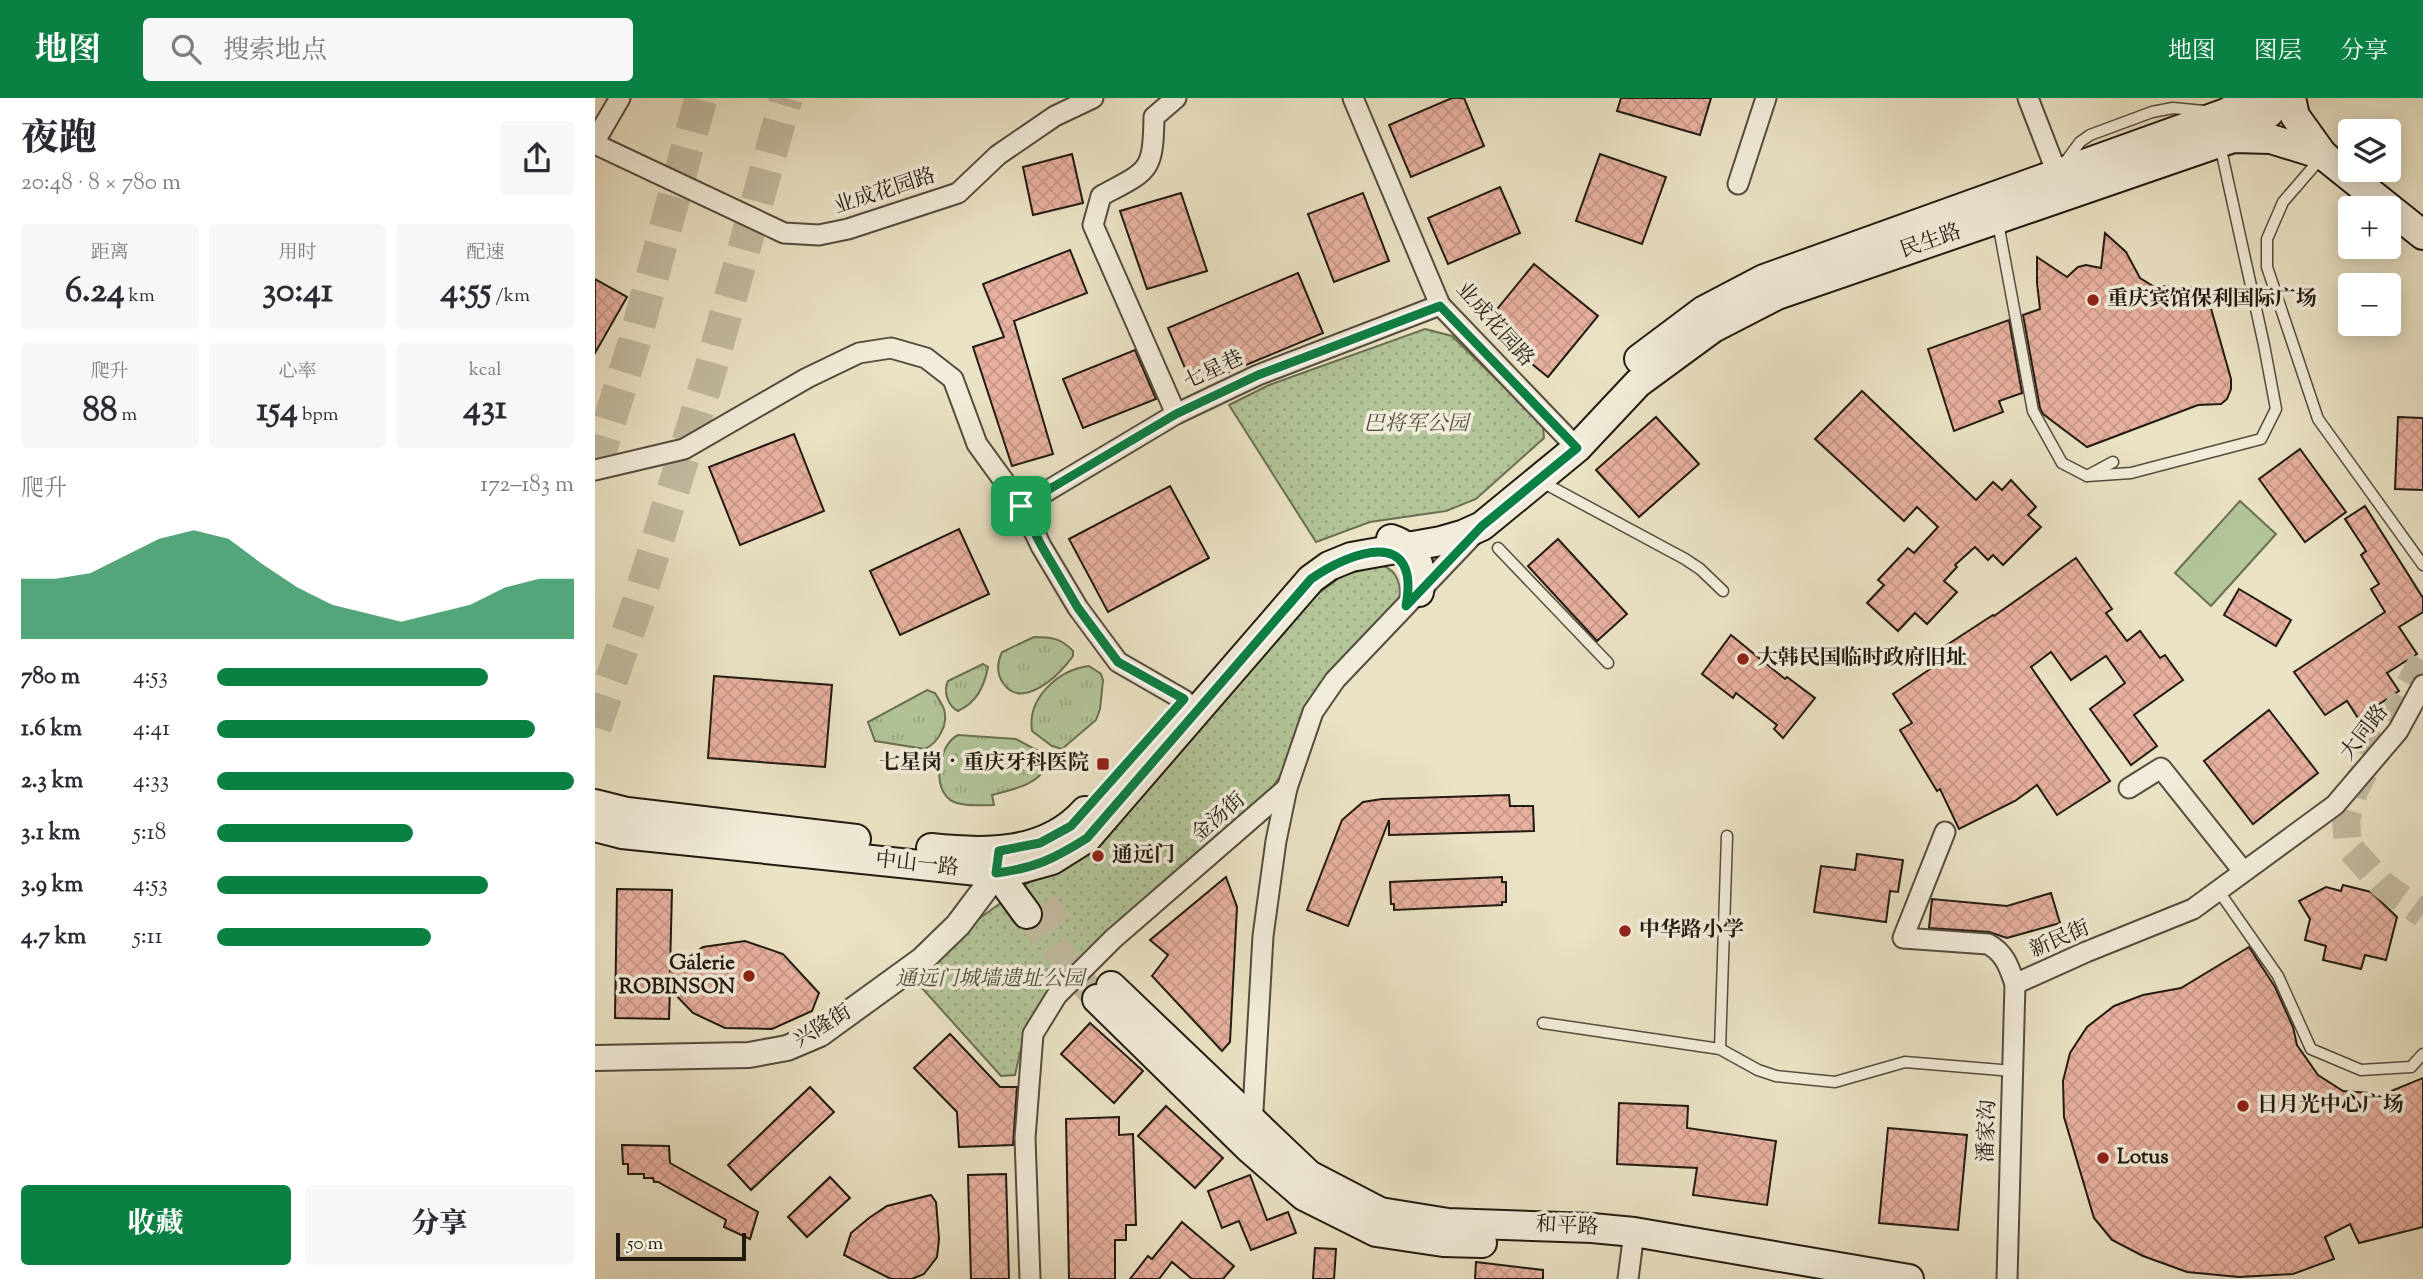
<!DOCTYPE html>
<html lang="zh">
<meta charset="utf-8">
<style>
body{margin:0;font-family:"Sorts Mill Goudy","Noto Serif SC",serif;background:#f7f7f7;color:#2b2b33;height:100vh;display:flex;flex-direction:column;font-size:26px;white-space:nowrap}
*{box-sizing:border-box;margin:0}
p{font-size:23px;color:#7c7c81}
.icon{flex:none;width:38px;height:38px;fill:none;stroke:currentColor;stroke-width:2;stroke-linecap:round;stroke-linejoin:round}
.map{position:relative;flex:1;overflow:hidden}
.drawer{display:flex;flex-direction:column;background:#fff;width:595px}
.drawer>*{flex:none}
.buttons{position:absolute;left:1743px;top:21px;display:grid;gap:14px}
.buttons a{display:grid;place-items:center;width:63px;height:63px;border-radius:7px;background:#fff;box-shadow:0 4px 18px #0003;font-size:35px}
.scale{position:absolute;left:21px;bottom:18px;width:130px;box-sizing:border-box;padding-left:7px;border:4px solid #221a11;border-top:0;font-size:19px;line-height:24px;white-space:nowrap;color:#221a11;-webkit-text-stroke:5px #f1ecd9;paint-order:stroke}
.pin{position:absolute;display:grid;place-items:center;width:60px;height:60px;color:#fff;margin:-30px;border-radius:14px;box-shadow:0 4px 10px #0006}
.round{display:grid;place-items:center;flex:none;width:74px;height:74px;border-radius:7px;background:#f7f7f7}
.overview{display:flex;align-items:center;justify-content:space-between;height:119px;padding:0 21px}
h1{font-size:38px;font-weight:800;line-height:52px}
.metrics{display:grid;grid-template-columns:repeat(3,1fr);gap:10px;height:119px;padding:7px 21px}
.metrics div{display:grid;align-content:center;border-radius:7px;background:#f7f7f7;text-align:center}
.metrics b{font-size:35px;font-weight:800}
.metrics small{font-size:19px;font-weight:400}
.metrics p{font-size:19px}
.chart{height:196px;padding:14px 21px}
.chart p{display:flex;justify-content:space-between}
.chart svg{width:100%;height:126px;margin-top:7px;fill:#0b8043;opacity:.7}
.primary-button{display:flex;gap:14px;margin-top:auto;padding:14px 21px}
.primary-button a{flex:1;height:80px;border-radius:7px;background:#0b8043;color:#fff;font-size:28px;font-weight:800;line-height:80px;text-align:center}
.primary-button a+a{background:#f7f7f7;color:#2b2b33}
ul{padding:0 21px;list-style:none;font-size:23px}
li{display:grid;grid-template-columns:112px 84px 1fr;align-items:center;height:52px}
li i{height:18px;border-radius:9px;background:#0b8043}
header{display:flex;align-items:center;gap:42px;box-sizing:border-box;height:98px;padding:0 35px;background:#0b8043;color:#fff}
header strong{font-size:33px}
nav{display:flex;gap:38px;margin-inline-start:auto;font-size:24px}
.search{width:490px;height:63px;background:#f7f7f7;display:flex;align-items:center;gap:18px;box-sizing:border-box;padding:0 24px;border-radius:7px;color:#7c7c81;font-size:26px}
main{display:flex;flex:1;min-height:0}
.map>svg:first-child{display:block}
.grass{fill:url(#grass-tufts);stroke:#6a6f54;stroke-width:2}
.park{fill:url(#park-dots);stroke:#6a6f54;stroke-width:2}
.pitch{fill:#b2c498;stroke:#6a6f54;stroke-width:2}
.building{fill:url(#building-cross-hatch);stroke:#221a11;stroke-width:2}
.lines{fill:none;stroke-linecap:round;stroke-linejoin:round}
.secondary-tunnel{stroke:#c2baa0;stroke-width:28;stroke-dasharray:28 14;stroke-linecap:butt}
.trunk-tunnel{stroke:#c2baa0;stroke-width:33;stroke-dasharray:33 17;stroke-linecap:butt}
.service-casing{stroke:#544c3e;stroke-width:13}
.minor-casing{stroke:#544c3e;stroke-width:23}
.tertiary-casing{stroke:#544c3e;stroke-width:28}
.secondary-casing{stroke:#221a11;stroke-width:32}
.service{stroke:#f1ecd9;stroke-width:10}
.minor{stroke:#f1ecd9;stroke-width:19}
.tertiary{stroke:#f1ecd9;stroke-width:24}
.secondary{stroke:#f1ecd9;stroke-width:28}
.route-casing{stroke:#fff;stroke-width:14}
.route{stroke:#0b8043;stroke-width:9}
.poi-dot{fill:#8f2418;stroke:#f1ecd9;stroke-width:2.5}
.labels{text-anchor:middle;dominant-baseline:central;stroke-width:7;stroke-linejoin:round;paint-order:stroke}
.street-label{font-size:21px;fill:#221a11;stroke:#f1ecd9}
.poi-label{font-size:21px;font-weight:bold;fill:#221a11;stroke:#f1ecd9;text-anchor:start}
.park-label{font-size:21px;font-style:italic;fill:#4d4d3a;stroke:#f1ecd9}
</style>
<header>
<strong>地图</strong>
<div class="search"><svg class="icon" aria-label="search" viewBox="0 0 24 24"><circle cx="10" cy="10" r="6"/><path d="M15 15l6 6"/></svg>搜索地点</div>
<nav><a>地图</a><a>图层</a><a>分享</a></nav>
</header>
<main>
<section class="drawer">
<div class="overview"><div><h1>夜跑</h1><p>20:48 · 8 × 780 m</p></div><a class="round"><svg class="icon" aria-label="share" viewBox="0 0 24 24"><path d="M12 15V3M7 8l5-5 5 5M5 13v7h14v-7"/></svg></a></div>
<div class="metrics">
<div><p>距离</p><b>6.24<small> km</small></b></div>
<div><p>用时</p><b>30:41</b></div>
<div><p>配速</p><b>4:55<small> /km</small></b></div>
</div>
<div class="metrics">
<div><p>爬升</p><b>88<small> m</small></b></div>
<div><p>心率</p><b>154<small> bpm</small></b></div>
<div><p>kcal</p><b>431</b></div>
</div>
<div class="chart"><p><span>爬升</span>172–183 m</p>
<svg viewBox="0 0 160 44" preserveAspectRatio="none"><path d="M0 44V23L10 23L20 21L30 15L40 9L50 6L60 9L70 18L80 26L90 32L100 35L110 38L120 35L130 32L140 26L150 23L160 23V44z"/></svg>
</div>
<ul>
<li><b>780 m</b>4:53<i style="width:76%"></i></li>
<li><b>1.6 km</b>4:41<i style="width:89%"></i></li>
<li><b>2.3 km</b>4:33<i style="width:100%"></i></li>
<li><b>3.1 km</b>5:18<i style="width:55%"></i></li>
<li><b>3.9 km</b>4:53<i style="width:76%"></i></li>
<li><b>4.7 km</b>5:11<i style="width:60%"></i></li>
</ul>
<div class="primary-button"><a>收藏</a><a>分享</a></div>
</section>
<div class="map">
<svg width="1828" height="1181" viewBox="0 0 1828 1181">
<defs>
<pattern id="grass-tufts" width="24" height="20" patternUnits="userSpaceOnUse" patternTransform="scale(1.75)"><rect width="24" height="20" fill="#b2c498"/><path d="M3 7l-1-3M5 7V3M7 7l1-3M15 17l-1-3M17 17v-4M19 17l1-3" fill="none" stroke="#99a882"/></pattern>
<pattern id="park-dots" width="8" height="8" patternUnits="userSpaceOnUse" patternTransform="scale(1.75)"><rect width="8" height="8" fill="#b2c498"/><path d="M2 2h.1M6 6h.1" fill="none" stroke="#99a882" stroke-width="1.8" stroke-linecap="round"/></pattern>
<pattern id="building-cross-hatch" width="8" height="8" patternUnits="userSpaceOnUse" patternTransform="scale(1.75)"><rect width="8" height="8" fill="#e7b09f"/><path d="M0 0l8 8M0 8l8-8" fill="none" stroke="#c69788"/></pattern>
</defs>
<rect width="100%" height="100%" fill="#eae2c4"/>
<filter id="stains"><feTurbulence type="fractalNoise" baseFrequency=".00286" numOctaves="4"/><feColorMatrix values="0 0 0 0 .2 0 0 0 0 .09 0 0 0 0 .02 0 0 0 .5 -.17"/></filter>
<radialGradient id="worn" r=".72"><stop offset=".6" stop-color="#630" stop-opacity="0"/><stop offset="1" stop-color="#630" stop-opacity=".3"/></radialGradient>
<g class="grass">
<path d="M 439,539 C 456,539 466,540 478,553 L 478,558 C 465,577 427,613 408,585 C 401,575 402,565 407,554 Z"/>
<path d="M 388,566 L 393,569 C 389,589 382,604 363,613 C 353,608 348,594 353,583 Z"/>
<path d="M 494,568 L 506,576 L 508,582 L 505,611 L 501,622 L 467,651 L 457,648 L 437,633 C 432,600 463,572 494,568 Z"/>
<path d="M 332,592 L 340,595 C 343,600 347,606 349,611 C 354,626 343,645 330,651 L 280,643 L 273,624 Z"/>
<path d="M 363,637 L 421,641 L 449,656 L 452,668 C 441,688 418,691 397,697 L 399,707 C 387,707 371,709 359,704 C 335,693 343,647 363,637 Z"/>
</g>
<g class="park">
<path d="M 830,231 L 857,238 L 948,327 L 949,340 L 881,401 L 851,413 L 775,424 L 721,444 L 634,307 L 674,287 Z"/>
<path d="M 786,467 C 803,472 807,488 804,504 L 675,693 L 456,892 C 432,922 428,940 420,977 L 406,978 L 318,880 L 370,831 L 459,766 L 704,510 L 748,477 Z"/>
</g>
<path class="pitch" d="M 1645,403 L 1681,436 L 1616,508 L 1580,475 Z"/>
<g class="building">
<path d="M 857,0 L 869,0 L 889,48 L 816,79 L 794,27 Z"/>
<path d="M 1026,0 L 1116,0 L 1105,37 L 1022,13 Z"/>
<path d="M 477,56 L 488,105 L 438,117 L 428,69 Z"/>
<path d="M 1005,56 L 1071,79 L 1047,146 L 981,123 Z"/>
<path d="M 905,89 L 925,135 L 853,166 L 833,120 Z"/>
<path d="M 586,95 L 612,173 L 552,191 L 525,113 Z"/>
<path d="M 768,95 L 794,163 L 739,184 L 713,116 Z"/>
<path d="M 1510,135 L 1531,154 L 1545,180 L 1558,188 L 1595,189 L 1604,194 L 1615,207 L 1636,281 L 1636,291 L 1632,301 L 1626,306 L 1603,307 L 1492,349 L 1448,316 L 1445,310 L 1428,217 L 1445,211 L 1442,185 L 1442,159 L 1472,179 L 1483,169 L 1491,167 L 1506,170 Z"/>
<path d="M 475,152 L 492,195 L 419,223 L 458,356 L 417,368 L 378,249 L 409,239 L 388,186 Z"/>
<path d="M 939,166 L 1003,218 L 953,279 L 889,227 Z"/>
<path d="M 703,175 L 728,235 L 598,289 L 573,230 Z"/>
<path d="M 0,181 L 32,199 L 0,255 Z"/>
<path d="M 1414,222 L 1427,295 L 1404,303 L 1408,314 L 1359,333 L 1333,251 Z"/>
<path d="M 540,252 L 561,301 L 488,330 L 468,281 Z"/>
<path d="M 1267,293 L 1381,402 L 1398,384 L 1407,392 L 1416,382 L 1441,409 L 1433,417 L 1446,429 L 1408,467 L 1398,457 L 1393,462 L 1380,449 L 1360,467 L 1362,469 L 1349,483 L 1362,494 L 1332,526 L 1320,515 L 1303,533 L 1272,505 L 1289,487 L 1283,482 L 1313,450 L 1319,455 L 1343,429 L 1322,409 L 1309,423 L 1220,341 Z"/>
<path d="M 1061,319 L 1104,366 L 1044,419 L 1001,372 Z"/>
<path d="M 1803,319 L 1828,320 L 1828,392 L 1800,391 Z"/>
<path d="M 199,336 L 229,413 L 145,447 L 114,369 Z"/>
<path d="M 1705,351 L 1751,414 L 1710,444 L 1664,381 Z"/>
<path d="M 575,388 L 614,460 L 513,514 L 474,441 Z"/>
<path d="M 1770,408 L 1828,500 L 1828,514 L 1804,529 L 1822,556 L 1792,575 L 1804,593 L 1763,620 L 1752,603 L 1730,617 L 1699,574 L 1790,514 L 1776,491 L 1784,486 L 1766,457 L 1771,453 L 1750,421 Z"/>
<path d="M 364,431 L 394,496 L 305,537 L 275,473 Z"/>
<path d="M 963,441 L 1032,516 L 1002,543 L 933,468 Z"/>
<path d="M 1481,460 L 1517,511 L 1511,515 L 1532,543 L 1545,533 L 1565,560 L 1570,557 L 1588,582 L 1539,617 L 1562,648 L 1536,667 L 1495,611 L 1530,585 L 1511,558 L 1476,582 L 1456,554 L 1436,569 L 1515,683 L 1462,717 L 1442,687 L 1420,703 L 1364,731 L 1345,691 L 1342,693 L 1305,632 L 1317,625 L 1298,596 L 1347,563 L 1341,554 L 1398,517 L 1399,518 Z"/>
<path d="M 1644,491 L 1696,522 L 1681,548 L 1629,517 Z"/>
<path d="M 1136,537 L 1190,581 L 1192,579 L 1220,600 L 1188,640 L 1179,631 L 1182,627 L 1141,595 L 1138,600 L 1107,576 Z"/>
<path d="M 119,578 L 237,587 L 230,669 L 113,660 Z"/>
<path d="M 1674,612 L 1723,675 L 1658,726 L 1609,663 Z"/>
<path d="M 914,697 L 915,708 L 938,708 L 939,733 L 794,737 L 794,722 L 753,828 L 712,812 L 747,722 L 768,704 L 787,701 Z"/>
<path d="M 1262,756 L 1308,762 L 1303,794 L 1295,793 L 1291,824 L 1219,814 L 1226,768 L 1260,772 Z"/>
<path d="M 631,779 L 642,809 L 635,944 L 627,953 L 557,878 L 573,857 L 555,842 Z"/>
<path d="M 907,779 L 907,784 L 911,784 L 911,804 L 907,804 L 907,807 L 799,812 L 799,806 L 796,806 L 795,784 Z"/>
<path d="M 1748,787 L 1776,794 L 1802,819 L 1791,862 L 1770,857 L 1766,871 L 1728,862 L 1731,848 L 1710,842 L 1715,821 L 1704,803 L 1731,789 L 1746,793 Z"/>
<path d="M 22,791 L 77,792 L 75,873 L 108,849 L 150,843 L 188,856 L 224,895 L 217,913 L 177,931 L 130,930 L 98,915 L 75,891 L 74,921 L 20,920 Z"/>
<path d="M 1456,795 L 1465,825 L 1412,840 L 1394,834 L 1334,830 L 1337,801 L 1412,808 Z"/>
<path d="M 1654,849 L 1680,889 L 1698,929 L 1702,947 L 1723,977 L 1748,993 L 1789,996 L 1828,980 L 1828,1129 L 1764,1145 L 1755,1126 L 1730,1139 L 1739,1161 L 1698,1176 L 1644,1179 L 1592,1174 L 1548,1158 L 1517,1142 L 1499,1120 L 1469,1019 L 1468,983 L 1475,955 L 1492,929 L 1519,908 L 1548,897 L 1586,890 Z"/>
<path d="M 495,925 L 548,973 L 519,1005 L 466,956 Z"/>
<path d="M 355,936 L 405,989 L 422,989 L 418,1047 L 364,1049 L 362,1014 L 319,970 Z"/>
<path d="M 215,989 L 239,1014 L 156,1092 L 133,1067 Z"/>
<path d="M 1024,1005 L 1093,1008 L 1092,1030 L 1181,1043 L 1172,1107 L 1098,1097 L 1102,1070 L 1022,1066 Z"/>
<path d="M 571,1008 L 628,1060 L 600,1090 L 543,1038 Z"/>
<path d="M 524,1019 L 524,1037 L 538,1036 L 541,1127 L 531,1127 L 531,1142 L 520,1142 L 520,1181 L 474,1181 L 471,1021 Z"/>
<path d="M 1293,1030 L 1372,1037 L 1363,1132 L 1284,1125 Z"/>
<path d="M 27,1047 L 74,1048 L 75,1065 L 163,1114 L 155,1141 L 129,1129 L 131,1122 L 63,1084 L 59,1084 L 58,1080 L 49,1080 L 49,1076 L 33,1076 L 33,1066 L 28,1066 Z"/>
<path d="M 411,1076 L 414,1181 L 376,1181 L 373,1077 Z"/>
<path d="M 655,1077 L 672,1122 L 693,1114 L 701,1135 L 656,1152 L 644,1123 L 627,1130 L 613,1093 Z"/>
<path d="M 235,1079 L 255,1100 L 212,1139 L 193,1119 Z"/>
<path d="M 336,1097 L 341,1104 L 344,1141 L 342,1159 L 329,1176 L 317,1181 L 296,1181 L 249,1157 L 256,1135 L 274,1120 L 292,1108 Z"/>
<path d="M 587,1124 L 639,1168 L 628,1181 L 597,1181 L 577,1164 L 564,1181 L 535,1181 L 553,1158 L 557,1161 Z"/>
<path d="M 720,1150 L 741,1151 L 739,1181 L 718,1181 Z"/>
<path d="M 881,1164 L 948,1172 L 948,1181 L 880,1181 Z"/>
</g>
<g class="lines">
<g class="secondary-tunnel">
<path d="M 1828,562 L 1759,693 L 1751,722 L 1753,748 L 1788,787 L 1828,816"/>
<path d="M 448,805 L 476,839"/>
<path d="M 432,816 L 502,901"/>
</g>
<g class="trunk-tunnel">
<path d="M 0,370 L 39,245 L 106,0"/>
<path d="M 0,629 L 42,508 L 115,273 L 191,0"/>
</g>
<g class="service-casing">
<g id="service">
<path d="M 1726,60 L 1688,104 L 1672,141 L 1672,169 L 1723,321 L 1828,467"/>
<path d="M 1468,67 L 1485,44 L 1495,37 L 1557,14 L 1578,10 L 1609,13"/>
<path d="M 1403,125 L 1438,313 L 1467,365 L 1492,378 L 1518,364"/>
<path d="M 1492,378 L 1536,375 L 1666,341 L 1681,311 L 1669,247 L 1625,47"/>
<path d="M 947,384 L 1090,461 L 1105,471 L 1128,493"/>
<path d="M 903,450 L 1013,565"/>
<path d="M 1623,792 L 1683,878 L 1716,951 L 1766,972 L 1816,969 L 1828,956"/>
<path d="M 948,925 L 1125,951 L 1163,972 L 1181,978 L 1240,984 L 1310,964 L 1418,973"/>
<path d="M 1125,951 L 1132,738"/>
</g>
</g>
<g class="minor-casing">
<g id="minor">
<path d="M 758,0 L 845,207 L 982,350"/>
<path d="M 1433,0 L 1462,75"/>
<path d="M 0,43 L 25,0"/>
<path d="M 0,46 L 189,135 L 224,137 L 253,131 L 363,95 L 403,57 L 460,18 L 498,0"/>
<path d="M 1143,86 L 1171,0"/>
<path d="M 581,316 L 498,127 L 506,98 C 554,72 558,75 559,19 L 581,0"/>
<path d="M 0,372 L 89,351 L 212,280 L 264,255 L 296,250 L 331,260 L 358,281 L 382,346 L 427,408 L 446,448 L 483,510 L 523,564 L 589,602"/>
<path d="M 427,408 L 581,316 L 663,277 L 845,207"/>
<path d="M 1534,690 L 1566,670 L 1648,773"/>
<path d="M 1350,734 L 1308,840 L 1393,846 C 1410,855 1414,869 1420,886 L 1412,1181"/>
<path d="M 1420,886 L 1491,854 L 1598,811 L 1740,707 L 1803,633 L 1828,587"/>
<path d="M 657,1030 L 668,838 L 681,743 L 692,690"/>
<path d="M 435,1181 L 430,1040 L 438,936 L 462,897 L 518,841 L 692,690 L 718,614 L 740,582 L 880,435"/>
<path d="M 1033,1181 L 1039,1134"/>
</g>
</g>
<g class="tertiary-casing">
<path id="tertiary" d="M 0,960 L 154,957 L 192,950 L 225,936 L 327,862 L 363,827 L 402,775"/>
</g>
<g class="secondary-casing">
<g id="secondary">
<path d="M 1696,0 L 1700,18 L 1728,57"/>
<path d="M 1638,40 C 1657,29 1674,18 1687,0"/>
<path d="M 1044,261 L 1108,213 L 1169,181 L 1631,15 L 1657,0"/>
<path d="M 796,441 C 821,449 829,470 824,494"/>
<path d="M 0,706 L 32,714 L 261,741"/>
<path d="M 0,729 L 27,736 L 402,775 L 421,772 L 457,762 L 492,740 L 716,481 L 734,468 L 756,459 L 846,443 L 867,437 L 887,428 L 982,350 L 1043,285 L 1118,230 L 1182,197 L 1638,40 L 1676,41 L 1728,57 L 1828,137"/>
<path d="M 336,750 C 390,756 451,757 490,713"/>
<path d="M 403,760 L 402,775 L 432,816"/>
<path d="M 516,888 L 714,1077 L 785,1114 L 853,1125 L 997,1130 L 1039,1134 L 1314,1181"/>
<path d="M 502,901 L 655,1051 L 709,1098 L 781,1134 L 848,1144 L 887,1145"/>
</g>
</g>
<use href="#service" class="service"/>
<use href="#minor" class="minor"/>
<use href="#tertiary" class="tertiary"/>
<use href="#secondary" class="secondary"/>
</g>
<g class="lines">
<g class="route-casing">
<path id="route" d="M 845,208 L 982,350 L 887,428 L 811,508 C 826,428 756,453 716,481 L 492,740 C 459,761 440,770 401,775 L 404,753 L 445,745 L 476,728 L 589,601 L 523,564 L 483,510 L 446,447 L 426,408 L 581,316 L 663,277 Z"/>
</g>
<use href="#route" class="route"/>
</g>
<g class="poi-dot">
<circle cx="1498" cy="202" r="7"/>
<circle cx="1148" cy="561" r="7"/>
<rect x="501" y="659" width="14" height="14" rx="3.5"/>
<circle cx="503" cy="758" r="7"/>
<circle cx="1030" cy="833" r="7"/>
<circle cx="154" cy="878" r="7"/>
<circle cx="1648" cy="1008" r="7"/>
<circle cx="1508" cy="1060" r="7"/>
</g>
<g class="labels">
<g class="street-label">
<text transform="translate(290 94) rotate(-18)">业成花园路</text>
<text transform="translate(1336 144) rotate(-19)">民生路</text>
<text transform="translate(899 227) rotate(48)">业成花园路</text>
<text transform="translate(619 273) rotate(-25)">七星巷</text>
<text transform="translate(1770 635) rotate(-52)">大同路</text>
<text transform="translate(624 720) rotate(-41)">金汤街</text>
<text transform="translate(322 767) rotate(6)">中山一路</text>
<text transform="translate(1465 842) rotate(-23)">新民街</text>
<text transform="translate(228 929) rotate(-31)">兴隆街</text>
<text transform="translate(1393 1033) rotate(-88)">潘家沟</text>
<text transform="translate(972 1129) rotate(3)">和平路</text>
</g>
<g class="poi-label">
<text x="1512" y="202">重庆宾馆保利国际广场</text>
<text x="1162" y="561">大韩民国临时政府旧址</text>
<text x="494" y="666" text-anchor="end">七星岗‧重庆牙科医院</text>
<text x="517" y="758">通远门</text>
<text x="1044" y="833">中华路小学</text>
<text x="140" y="866" text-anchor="end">Galerie<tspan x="140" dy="24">ROBINSON</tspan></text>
<text x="1662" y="1008">日月光中心广场</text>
<text x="1522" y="1060">Lotus</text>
</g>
<g class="park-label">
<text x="821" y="327">巴将军公园</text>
<text x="395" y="882">通远门城墙遗址公园</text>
</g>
</g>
<rect width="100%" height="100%" filter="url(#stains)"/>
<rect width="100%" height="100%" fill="url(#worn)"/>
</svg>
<div class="buttons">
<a><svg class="icon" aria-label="layers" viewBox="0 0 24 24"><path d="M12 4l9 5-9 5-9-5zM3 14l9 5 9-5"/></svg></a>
<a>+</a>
<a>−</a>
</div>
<div class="scale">50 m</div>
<div class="pin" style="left:426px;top:408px;background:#1e9e55"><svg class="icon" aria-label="arrive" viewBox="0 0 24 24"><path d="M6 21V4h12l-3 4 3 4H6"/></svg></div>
</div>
</main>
